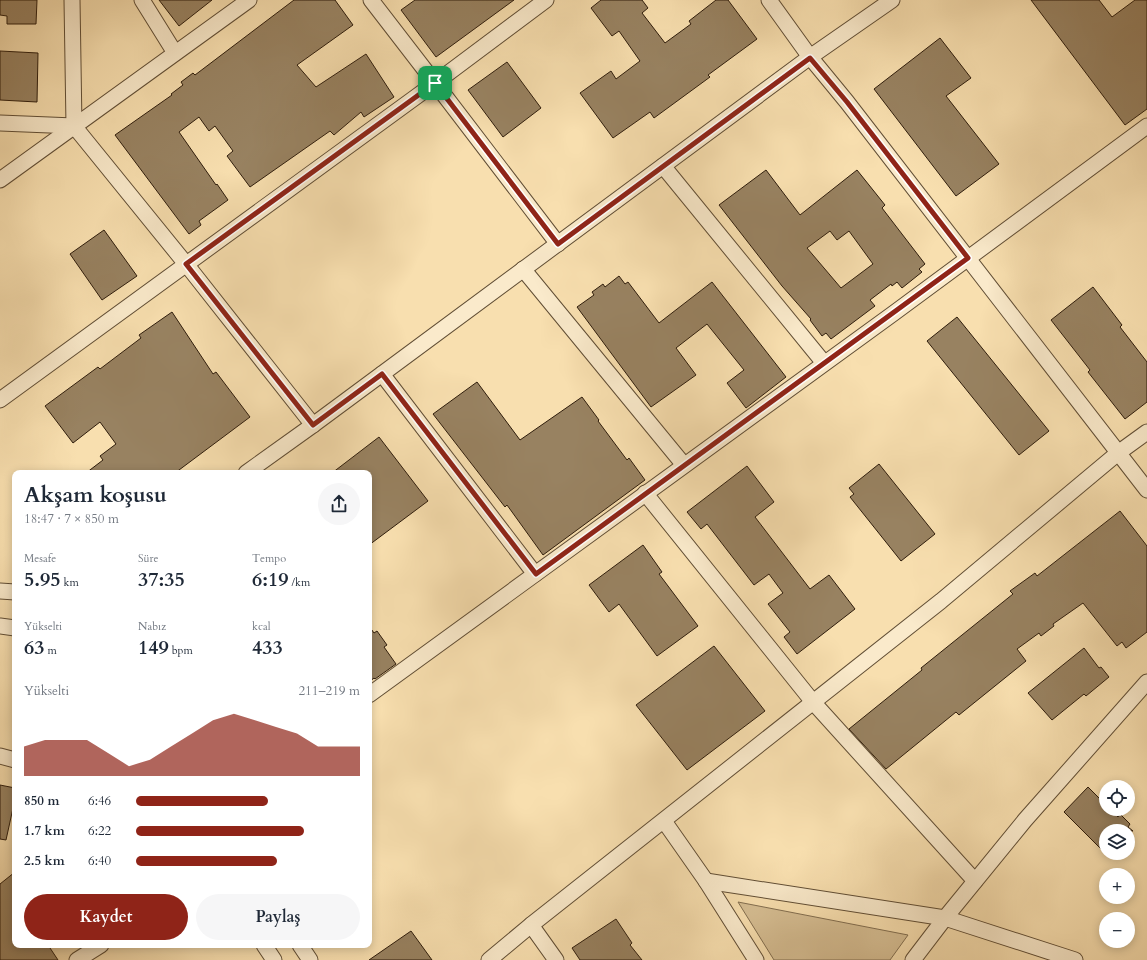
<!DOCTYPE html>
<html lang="tr">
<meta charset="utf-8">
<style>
body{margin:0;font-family:Cardo,serif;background:#f6f6f7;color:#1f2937;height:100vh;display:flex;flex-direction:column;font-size:15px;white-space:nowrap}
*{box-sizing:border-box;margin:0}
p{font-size:13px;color:#747a83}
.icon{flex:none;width:22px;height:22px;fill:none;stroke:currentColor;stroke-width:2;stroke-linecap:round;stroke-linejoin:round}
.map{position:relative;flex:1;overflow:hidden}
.sheet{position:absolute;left:12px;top:470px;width:360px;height:478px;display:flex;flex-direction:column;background:#fff;border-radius:8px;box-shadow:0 2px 10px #0003}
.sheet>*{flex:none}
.controls{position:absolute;left:1099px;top:780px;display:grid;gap:8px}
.controls a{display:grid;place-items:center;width:36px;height:36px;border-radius:50%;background:#fff;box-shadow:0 2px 10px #0003;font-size:20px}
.pin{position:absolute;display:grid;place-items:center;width:34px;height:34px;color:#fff;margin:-17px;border-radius:8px;box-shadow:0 2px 6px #0006}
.round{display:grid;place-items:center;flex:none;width:42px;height:42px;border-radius:21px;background:#f6f6f7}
.headline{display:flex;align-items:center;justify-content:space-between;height:68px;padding:0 12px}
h1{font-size:22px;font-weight:800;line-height:30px}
.metrics{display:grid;grid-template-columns:repeat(3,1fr);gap:6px;height:68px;padding:4px 12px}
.metrics div{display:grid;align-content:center}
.metrics b{font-size:20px;font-weight:800}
.metrics small{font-size:11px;font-weight:400}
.metrics p{font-size:11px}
.chart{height:112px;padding:8px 12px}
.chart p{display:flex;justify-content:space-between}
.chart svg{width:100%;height:72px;margin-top:4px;fill:#8f2418;opacity:.7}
.primary-button{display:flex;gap:8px;margin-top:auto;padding:8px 12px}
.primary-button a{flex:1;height:46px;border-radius:24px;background:#8f2418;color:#fff;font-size:16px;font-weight:800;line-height:46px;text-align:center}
.primary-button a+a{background:#f6f6f7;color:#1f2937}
ul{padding:0 12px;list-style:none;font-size:13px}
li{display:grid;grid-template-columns:64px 48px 1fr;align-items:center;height:30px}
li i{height:10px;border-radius:5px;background:#8f2418}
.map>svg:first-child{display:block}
.green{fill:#d6be93;stroke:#826e50}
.building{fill:#988261;stroke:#2f1d0c;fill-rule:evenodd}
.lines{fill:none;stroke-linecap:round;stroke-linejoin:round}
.minor-casing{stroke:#614e35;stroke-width:17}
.minor{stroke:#faeacb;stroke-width:15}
.route-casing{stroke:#fff;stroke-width:8}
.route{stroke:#8f2418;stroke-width:5}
</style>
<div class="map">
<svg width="1147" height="960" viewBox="0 0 1147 960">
<rect width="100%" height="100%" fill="#f8dfaf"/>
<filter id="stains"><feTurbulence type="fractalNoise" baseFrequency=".005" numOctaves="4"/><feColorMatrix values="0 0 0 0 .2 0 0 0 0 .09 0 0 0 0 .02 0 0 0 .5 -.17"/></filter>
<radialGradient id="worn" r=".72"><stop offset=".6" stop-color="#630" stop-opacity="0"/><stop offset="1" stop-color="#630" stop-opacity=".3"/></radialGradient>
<path class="green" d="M 738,902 L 908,935 L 890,960 L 774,960 Z"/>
<g class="building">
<path d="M 0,0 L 37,0 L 36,24 L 7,24 L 7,16 L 0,15 Z"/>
<path d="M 159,0 L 212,0 L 179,26 Z"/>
<path d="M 294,0 L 335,0 L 353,25 L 297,65 L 316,87 L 366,54 L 394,97 L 364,117 L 361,112 L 334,135 L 330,131 L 250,187 L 227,156 L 233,151 L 215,126 L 209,131 L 199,117 L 179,132 L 216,185 L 217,184 L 228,200 L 199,221 L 201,225 L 189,234 L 115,135 L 172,95 L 171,94 L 183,85 L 181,82 L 193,73 L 195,75 Z"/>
<path d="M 415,0 L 514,0 L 436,57 L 401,10 Z"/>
<path d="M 601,0 L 642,0 L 648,8 L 642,13 L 665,43 L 691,24 L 689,21 L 716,0 L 728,0 L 757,39 L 708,75 L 710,77 L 654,118 L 650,112 L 613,138 L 580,93 L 611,71 L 616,79 L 640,61 L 619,31 L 612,36 L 591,8 Z"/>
<path d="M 1031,0 L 1099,0 L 1112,17 L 1135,0 L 1147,0 L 1147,109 L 1125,125 Z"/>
<path d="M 940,38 L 971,78 L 946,96 L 999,164 L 956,196 L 874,89 Z"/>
<path d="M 0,51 L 38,53 L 37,102 L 0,100 Z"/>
<path d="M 507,62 L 541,108 L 503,137 L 468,90 Z"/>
<path d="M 766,170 L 800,215 L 857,170 L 885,205 L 882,208 L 925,264 L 919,269 L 922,272 L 902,288 L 897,282 L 892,286 L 891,284 L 870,300 L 875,306 L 831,339 L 826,333 L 822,336 L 810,320 L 811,319 L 782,286 L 719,205 ZM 830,231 L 837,240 L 849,231 L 873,264 L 841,288 L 807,248 Z"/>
<path d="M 104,230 L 137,276 L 102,300 L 70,254 Z"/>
<path d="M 619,276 L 625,284 L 628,282 L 659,323 L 712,282 L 786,377 L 746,408 L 727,383 L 744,370 L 707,324 L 676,348 L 696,375 L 651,407 L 577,307 L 594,295 L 592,292 L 603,284 L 605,287 Z"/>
<path d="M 1093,287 L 1122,325 L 1120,327 L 1147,362 L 1147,402 L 1125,419 L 1088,372 L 1090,370 L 1051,320 Z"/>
<path d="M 172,312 L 213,374 L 216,372 L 250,417 L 175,473 L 86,473 L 103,460 L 100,456 L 116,444 L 100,422 L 73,443 L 45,406 L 98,367 L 100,369 L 141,338 L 139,335 Z"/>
<path d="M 957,317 L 1049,431 L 1019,455 L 927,341 Z"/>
<path d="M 477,382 L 520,440 L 582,397 L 599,420 L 598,421 L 627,460 L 629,458 L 645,480 L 543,555 L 507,505 L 505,507 L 433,414 Z"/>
<path d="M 379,437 L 428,501 L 369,545 L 369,473 L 332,473 Z"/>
<path d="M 879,464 L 935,534 L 901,561 L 850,497 L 854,494 L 849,488 Z"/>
<path d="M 747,466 L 774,502 L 755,517 L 810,589 L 829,575 L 855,609 L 797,654 L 784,637 L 790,632 L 768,604 L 783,593 L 769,574 L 754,585 L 707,524 L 701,529 L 687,512 Z"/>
<path d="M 1120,511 L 1147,546 L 1147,632 L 1126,648 L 1122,642 L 1117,646 L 1083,603 L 1053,624 L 1054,626 L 1041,636 L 1039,633 L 1017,649 L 1026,661 L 959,715 L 956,712 L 886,769 L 849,729 L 922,670 L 921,668 L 1013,594 L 1010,591 L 1035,573 L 1037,576 Z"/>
<path d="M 643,545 L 662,572 L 659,574 L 698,626 L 657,656 L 619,604 L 609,612 L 589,585 Z"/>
<path d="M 369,626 L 374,633 L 377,631 L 387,645 L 384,647 L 396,664 L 375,679 L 374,678 L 369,682 Z"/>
<path d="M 714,646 L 765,711 L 687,770 L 636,705 Z"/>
<path d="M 1084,648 L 1099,668 L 1101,667 L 1109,677 L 1086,696 L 1084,694 L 1052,720 L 1028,693 Z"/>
<path d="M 0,785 L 15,788 L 15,799 L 6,840 L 0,839 Z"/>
<path d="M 1088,787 L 1106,805 L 1106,809 L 1110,809 L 1118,817 L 1120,814 L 1130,824 L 1128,827 L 1133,831 L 1106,831 L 1106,854 L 1064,812 Z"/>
<path d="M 15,872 L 15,945 L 48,945 L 58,960 L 0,960 L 0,884 Z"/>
<path d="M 616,919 L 632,943 L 630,945 L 642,960 L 580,960 L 572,948 Z"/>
<path d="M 411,931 L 432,960 L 369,960 Z"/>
</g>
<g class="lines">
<g class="minor-casing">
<g id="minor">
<path d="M 72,0 L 74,126 L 186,264 L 313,425"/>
<path d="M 142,0 L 175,53"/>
<path d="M 371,0 L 435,83 L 546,0"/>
<path d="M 769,0 L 810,57 L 847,102 L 1147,490"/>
<path d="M 0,123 L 74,126"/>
<path d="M 663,166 L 824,363"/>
<path d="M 0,180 L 249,0"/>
<path d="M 523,269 L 684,465"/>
<path d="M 382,374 L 535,574"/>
<path d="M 0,400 L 435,83 L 558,244"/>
<path d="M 246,473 L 313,425 L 810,57 L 892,0"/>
<path d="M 645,493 L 813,702 L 975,881"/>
<path d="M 0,591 L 15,592"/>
<path d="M 0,626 L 15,628"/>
<path d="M 369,695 L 894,313 L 1147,126"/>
<path d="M 0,756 L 15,760"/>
<path d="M 664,821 L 706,881 L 756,960"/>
<path d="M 706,881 L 945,918 L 1075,960"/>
<path d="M 531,925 L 556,960"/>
<path d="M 264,945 L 274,960"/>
<path d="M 300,945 L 310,960"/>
<path d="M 77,960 L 101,945"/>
<path d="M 489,960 L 531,925 L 941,601 L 1118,453 L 1147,432"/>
<path d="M 913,960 L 945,918 L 1025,820 L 1147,682"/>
</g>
</g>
<use href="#minor" class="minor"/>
</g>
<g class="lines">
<g class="route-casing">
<path id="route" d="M 810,58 L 847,102 L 968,258 L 536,574 L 382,374 L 313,425 L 186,264 L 435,83 L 558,244 Z"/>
</g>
<use href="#route" class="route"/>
</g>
<rect width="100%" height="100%" filter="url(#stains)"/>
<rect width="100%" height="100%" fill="url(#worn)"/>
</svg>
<div class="controls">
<a><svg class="icon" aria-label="locate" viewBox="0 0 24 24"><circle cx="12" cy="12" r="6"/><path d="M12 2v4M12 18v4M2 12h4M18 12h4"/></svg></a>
<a><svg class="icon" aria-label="layers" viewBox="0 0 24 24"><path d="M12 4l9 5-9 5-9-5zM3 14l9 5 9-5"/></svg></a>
<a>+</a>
<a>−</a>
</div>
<div class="pin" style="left:435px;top:83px;background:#1e9e55"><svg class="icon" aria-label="arrive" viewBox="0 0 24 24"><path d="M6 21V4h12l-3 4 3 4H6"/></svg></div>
<section class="sheet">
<div class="headline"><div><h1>Akşam koşusu</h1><p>18:47 · 7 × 850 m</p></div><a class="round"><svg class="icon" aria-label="share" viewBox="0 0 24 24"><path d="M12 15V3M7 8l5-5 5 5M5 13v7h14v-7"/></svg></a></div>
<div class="metrics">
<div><p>Mesafe</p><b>5.95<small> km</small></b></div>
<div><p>Süre</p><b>37:35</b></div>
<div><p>Tempo</p><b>6:19<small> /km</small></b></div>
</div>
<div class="metrics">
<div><p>Yükselti</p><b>63<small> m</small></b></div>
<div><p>Nabız</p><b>149<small> bpm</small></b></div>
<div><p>kcal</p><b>433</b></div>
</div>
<div class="chart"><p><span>Yükselti</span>211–219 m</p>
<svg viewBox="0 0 160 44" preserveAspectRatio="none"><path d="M0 44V26L10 22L20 22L30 22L40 30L50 38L60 34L70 26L80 18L90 10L100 6L110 10L120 14L130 18L140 26L150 26L160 26V44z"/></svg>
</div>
<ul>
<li><b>850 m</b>6:46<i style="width:59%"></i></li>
<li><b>1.7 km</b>6:22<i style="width:75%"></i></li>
<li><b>2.5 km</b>6:40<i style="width:63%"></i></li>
</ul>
<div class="primary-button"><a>Kaydet</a><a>Paylaş</a></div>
</section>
</div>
